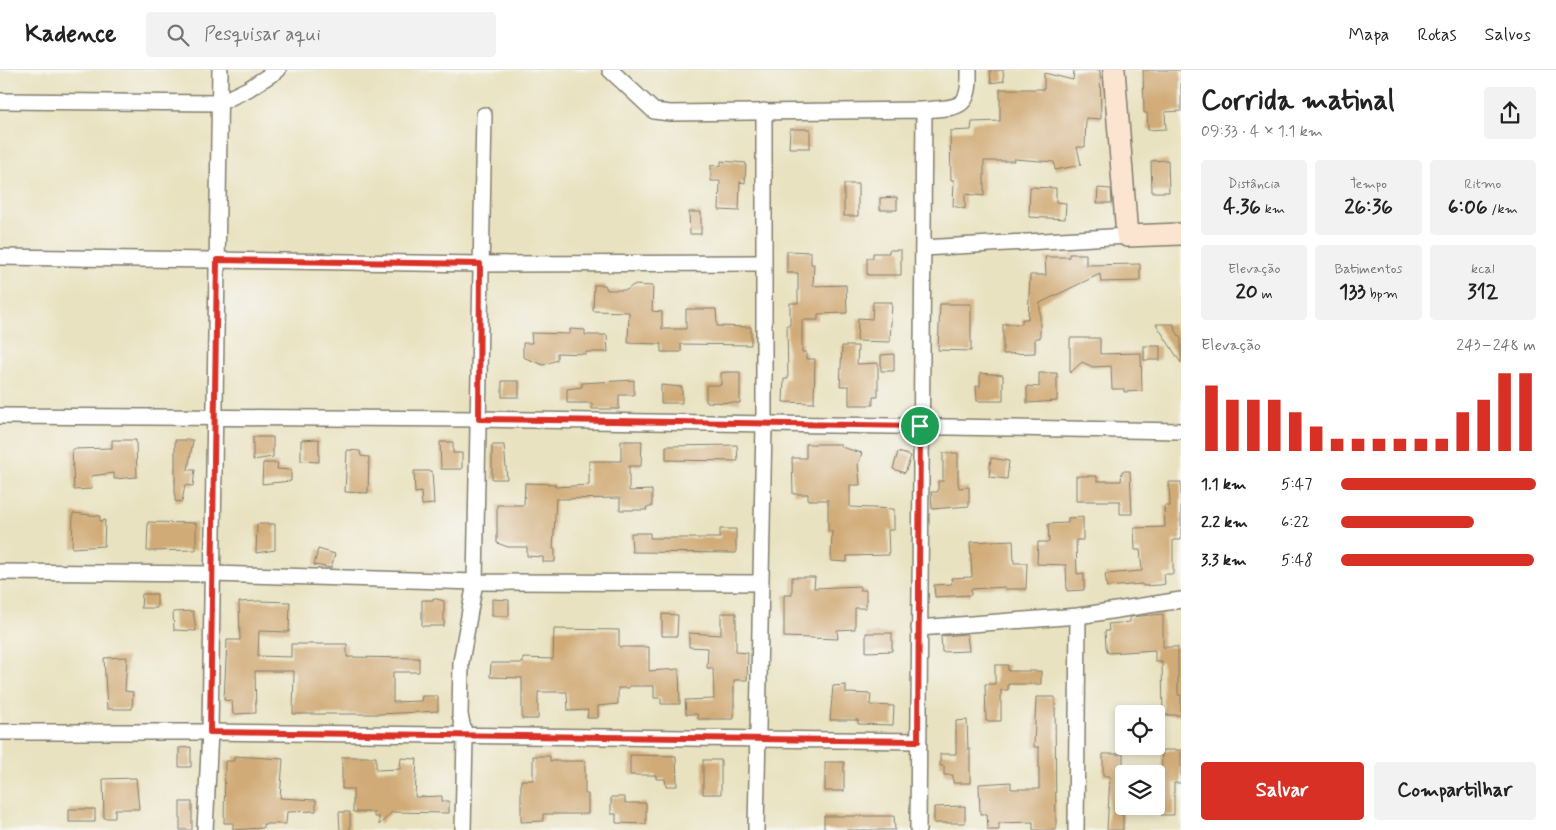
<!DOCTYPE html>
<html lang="pt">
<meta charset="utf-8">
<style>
body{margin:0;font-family:Mynerve,sans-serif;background:#f2f2f2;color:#222;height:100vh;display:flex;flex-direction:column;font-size:19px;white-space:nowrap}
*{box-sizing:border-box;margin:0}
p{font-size:16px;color:#767676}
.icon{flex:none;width:28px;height:28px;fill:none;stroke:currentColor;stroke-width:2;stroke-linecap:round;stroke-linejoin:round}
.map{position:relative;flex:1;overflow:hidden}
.panel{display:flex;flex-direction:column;background:#fff;width:375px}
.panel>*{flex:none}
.tools{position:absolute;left:1115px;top:635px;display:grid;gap:10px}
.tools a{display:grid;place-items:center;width:50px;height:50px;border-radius:5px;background:#fff;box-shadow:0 2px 8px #0003;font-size:25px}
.pin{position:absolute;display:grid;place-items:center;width:42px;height:42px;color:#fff;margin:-21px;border:2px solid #fff;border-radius:50%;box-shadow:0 1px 5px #0007}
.round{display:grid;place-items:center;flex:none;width:52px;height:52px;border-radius:5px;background:#f2f2f2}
.headline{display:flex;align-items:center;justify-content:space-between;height:85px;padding:0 20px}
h1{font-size:28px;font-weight:700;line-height:38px}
.figures{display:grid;grid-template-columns:repeat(3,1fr);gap:8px;height:85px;padding:5px 20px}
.figures div{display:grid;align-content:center;border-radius:5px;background:#f2f2f2;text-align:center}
.figures b{font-size:21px;font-weight:700}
.figures small{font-size:14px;font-weight:400}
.figures p{font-size:14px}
.chart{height:140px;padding:10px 20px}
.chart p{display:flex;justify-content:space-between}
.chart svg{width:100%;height:90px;margin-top:5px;stroke:#d93025;stroke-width:6}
.primary-button{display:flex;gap:10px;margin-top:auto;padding:10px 20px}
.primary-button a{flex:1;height:58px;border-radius:5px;background:#d93025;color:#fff;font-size:20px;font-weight:700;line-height:58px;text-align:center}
.primary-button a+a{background:#f2f2f2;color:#222}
ul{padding:0 20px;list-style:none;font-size:16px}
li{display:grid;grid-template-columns:80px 60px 1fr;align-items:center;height:38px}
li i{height:12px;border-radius:6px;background:#d93025}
header{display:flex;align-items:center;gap:30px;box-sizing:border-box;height:70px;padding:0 25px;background:#fff;border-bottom:1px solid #e0e0e0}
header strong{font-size:24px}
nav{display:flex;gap:28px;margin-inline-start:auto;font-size:18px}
.search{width:350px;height:45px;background:#f2f2f2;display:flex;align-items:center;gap:12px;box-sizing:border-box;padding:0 18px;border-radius:5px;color:#767676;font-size:19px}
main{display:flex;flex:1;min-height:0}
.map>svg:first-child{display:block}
.building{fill:#d1ab77}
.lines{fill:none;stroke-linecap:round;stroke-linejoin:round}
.street-casing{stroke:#827f6e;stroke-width:18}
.secondary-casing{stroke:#827f6e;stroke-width:24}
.street{stroke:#fff;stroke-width:15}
.secondary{stroke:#fce5d0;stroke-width:21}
.route-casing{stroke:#fff;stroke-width:10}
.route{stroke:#d93025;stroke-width:6}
</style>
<header>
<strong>Kadence</strong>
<div class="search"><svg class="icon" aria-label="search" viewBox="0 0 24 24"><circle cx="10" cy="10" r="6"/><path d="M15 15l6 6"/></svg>Pesquisar aqui</div>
<nav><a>Mapa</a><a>Rotas</a><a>Salvos</a></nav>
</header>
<main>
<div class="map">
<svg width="1181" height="760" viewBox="0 0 1181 760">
<rect width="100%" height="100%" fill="#f6f6f2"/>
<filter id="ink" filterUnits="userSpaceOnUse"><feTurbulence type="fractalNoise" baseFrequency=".02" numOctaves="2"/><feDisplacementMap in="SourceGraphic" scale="10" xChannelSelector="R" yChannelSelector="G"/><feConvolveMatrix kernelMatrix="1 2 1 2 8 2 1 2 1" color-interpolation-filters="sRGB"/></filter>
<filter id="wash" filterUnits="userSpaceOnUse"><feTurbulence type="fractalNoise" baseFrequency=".0096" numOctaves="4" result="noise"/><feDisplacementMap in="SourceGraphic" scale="20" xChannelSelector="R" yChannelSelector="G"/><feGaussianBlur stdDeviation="1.12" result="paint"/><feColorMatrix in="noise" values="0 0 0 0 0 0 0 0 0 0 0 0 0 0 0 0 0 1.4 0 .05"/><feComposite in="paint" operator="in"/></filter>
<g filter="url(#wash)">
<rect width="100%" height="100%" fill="#e9e2c0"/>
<g id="blocks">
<g class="building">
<path d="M 990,0 L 1003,0 L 1004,11 L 991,13 Z"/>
<path d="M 1074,0 L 1100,0 L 1101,49 L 1086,48 L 1085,77 L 1077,77 L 1081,95 L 1055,100 L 1054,92 L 1014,89 L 1014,91 L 984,91 L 984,126 L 965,124 L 965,139 L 953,136 L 954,110 L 951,110 L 950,61 L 971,60 L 972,52 L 1000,51 L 1000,19 L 1044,19 L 1044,3 L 1073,10 Z"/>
<path d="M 1143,0 L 1181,0 L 1181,41 L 1165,42 L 1166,59 L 1148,60 L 1147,43 L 1144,43 Z"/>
<path d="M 790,59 L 810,59 L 810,78 L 789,78 Z"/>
<path d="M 1168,90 L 1169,122 L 1152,122 L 1151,91 Z"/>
<path d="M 721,91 L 746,93 L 745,113 L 740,112 L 739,141 L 719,140 L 720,111 L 711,111 L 711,95 L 721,96 Z"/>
<rect x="844" y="114" width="14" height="32"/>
<path d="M 1030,117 L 1056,118 L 1056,132 L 1066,133 L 1065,149 L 1029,147 Z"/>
<path d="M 1098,118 L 1111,119 L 1112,133 L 1097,133 Z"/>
<path d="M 897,127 L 897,140 L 880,140 L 880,128 Z"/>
<path d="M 689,142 L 701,142 L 701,164 L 690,164 Z"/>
<path d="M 889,180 L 901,180 L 901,205 L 867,205 L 867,188 L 873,188 L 873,183 L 889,183 Z"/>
<path d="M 787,181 L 811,182 L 811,194 L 814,194 L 813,216 L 846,215 L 847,243 L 818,244 L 818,250 L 802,250 L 802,282 L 806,282 L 806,289 L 815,289 L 814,333 L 783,332 L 784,309 L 788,309 L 787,255 L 790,255 L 790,233 L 798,233 L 798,203 L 787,203 Z"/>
<path d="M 1069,184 L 1086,184 L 1086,195 L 1140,194 L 1140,211 L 1101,212 L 1100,204 L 1040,233 L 1040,268 L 1035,268 L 1035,283 L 1003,284 L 1003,254 L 1022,254 L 1022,249 L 1028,249 L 1030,205 L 1046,205 L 1045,187 L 1069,187 Z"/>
<path d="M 594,215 L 605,215 L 607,220 L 627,220 L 633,215 L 653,216 L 652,241 L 662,242 L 662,259 L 686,259 L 686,239 L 716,239 L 717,256 L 751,257 L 751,275 L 681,274 L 681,282 L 661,282 L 661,274 L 628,273 L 629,242 L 593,241 Z"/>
<path d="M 873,232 L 892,232 L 890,272 L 857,271 L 858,248 L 872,249 Z"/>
<path d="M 940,234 L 971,234 L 971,281 L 938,280 Z"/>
<path d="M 1156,254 L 1174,254 L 1174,258 L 1181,269 L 1181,293 Z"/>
<path d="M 570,259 L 585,260 L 585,265 L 607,265 L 608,282 L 586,282 L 586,284 L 557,283 L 557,290 L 543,295 L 523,287 L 523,273 L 532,273 L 531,263 L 570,264 Z"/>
<path d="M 1070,268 L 1100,268 L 1100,284 L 1141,283 L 1142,321 L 1124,322 L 1124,319 L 1112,319 L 1111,296 L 1093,297 L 1082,292 L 1070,303 Z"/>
<path d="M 842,276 L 858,276 L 857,294 L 878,293 L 878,327 L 873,327 L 873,335 L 849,335 L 849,316 L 840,316 Z"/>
<rect x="1144" y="276" width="16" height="14"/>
<path d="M 894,284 L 894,301 L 881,301 L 881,285 Z"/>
<path d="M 727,302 L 740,302 L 740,333 L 706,332 L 706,315 L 721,315 L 721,303 Z"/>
<path d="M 980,303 L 1003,305 L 1003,331 L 977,331 L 976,316 L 980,316 Z"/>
<path d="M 1039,303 L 1057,303 L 1057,331 L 1027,333 L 1027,316 L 1039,317 Z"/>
<path d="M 634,310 L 634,325 L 619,325 L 619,339 L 592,339 L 592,333 L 567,333 L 567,319 L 582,317 L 582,313 Z"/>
<rect x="502" y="311" width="17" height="16"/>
<path d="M 661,315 L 682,317 L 682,333 L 661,333 Z"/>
<path d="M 253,367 L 273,367 L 273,387 L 253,390 Z"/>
<path d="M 319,369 L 319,392 L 301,391 L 301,370 Z"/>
<path d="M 112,370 L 136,370 L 137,407 L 114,409 L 114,403 L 91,406 L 92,419 L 74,420 L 72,379 L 112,378 Z"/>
<path d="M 175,370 L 193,370 L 188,400 L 195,400 L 193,416 L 185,415 L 182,432 L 175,431 Z"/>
<path d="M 621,371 L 642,371 L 641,396 L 629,396 L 629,421 L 652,420 L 652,437 L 646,437 L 647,440 L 620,440 L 620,428 L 556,429 L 553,479 L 555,479 L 555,492 L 543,492 L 543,487 L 527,486 L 527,477 L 508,477 L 497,473 L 497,435 L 524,435 L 525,413 L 555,414 L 555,417 L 589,415 L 589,391 L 621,391 Z"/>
<path d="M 440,372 L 453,372 L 453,383 L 462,383 L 462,399 L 441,399 Z"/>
<path d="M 806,374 L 841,374 L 841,377 L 862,383 L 858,394 L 860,415 L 850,415 L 850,437 L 894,439 L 894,460 L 888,460 L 889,485 L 847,486 L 847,492 L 831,491 L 832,461 L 828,461 L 828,430 L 808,430 L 808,424 L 793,424 L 792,388 L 806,388 Z"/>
<path d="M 492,375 L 504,375 L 507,409 L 492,409 Z"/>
<path d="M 737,375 L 738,391 L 666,390 L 666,376 Z"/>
<path d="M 347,380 L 360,381 L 361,386 L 369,387 L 368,423 L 345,422 Z"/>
<path d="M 898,382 L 911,386 L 905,403 L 893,399 Z"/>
<path d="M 943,383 L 958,383 L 958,412 L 959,418 L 969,417 L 969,436 L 932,439 L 931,422 L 938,422 L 938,411 L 943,411 Z"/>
<path d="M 991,388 L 1009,391 L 1007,409 L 989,407 Z"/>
<path d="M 263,393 L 278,393 L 277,399 L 291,400 L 291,411 L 262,414 Z"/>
<path d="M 414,401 L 432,401 L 434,434 L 422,435 L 421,422 L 415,423 Z"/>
<path d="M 1122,401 L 1130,401 L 1132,444 L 1120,444 L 1120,431 L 1076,431 L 1076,406 L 1097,406 L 1097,411 L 1121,411 Z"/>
<path d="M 1169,412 L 1181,412 L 1181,470 L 1173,470 L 1173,504 L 1164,504 L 1165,514 L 1160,515 L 1143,516 L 1142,514 L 1107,517 L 1105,504 L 1142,501 L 1140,480 L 1135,480 L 1134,458 L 1165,457 L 1164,436 L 1170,436 Z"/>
<path d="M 73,443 L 100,446 L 100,451 L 105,450 L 104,476 L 72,478 Z"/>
<path d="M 1083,447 L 1083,470 L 1076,470 L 1077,504 L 1084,503 L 1084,520 L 1067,521 L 1066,495 L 1037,494 L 1038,472 L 1049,472 L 1048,454 L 1068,453 L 1068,448 Z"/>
<path d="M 148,452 L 196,453 L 196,480 L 147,481 Z"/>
<path d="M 257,454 L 275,454 L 275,480 L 256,483 Z"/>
<path d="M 720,459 L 736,459 L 736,483 L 632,482 L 631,463 L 650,463 L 650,468 L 720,468 Z"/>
<path d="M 1013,470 L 1014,493 L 1027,493 L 1026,519 L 1005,519 L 1005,517 L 971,519 L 971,525 L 935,527 L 934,515 L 952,514 L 951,508 L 972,507 L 970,472 Z"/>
<path d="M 318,479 L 335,484 L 331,498 L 314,495 Z"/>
<path d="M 792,507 L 815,507 L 814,518 L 860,516 L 860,520 L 866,520 L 866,538 L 855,538 L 855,559 L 837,560 L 838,569 L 784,567 L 784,525 L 792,525 Z"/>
<path d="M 142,524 L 157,524 L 157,538 L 141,538 Z"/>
<path d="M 433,528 L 444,531 L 444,556 L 422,556 L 422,530 L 433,530 Z"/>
<path d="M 492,529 L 509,530 L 509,546 L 492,546 Z"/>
<path d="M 258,531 L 290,532 L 289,562 L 259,561 L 258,586 L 291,587 L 291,574 L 347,574 L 347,587 L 419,588 L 419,602 L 393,602 L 393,632 L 421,631 L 422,626 L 438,626 L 438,641 L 380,644 L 293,644 L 294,601 L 255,601 L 256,643 L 233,644 L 232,631 L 224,630 L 227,570 L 240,570 L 239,532 Z"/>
<path d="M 193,541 L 196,561 L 174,560 L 173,542 Z"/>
<path d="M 721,543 L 736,543 L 736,582 L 748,583 L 747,610 L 734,610 L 734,649 L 698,649 L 697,644 L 686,644 L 685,630 L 714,629 L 713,598 L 707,598 L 708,578 L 689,577 L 689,563 L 721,565 Z"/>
<path d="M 662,544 L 678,545 L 677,566 L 662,566 Z"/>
<path d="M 1163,544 L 1163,577 L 1178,577 L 1178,625 L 1181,625 L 1181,645 L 1163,645 L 1162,592 L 1155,592 L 1155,580 L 1108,583 L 1106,577 L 1105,561 L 1109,561 L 1108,554 L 1130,552 L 1130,547 Z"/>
<path d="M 554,559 L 619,560 L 619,577 L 649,577 L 649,601 L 679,599 L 680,634 L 661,634 L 661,628 L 654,628 L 654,616 L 629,616 L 629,618 L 618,618 L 618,634 L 598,636 L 598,648 L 587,648 L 588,640 L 568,641 L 567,622 L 538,622 L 538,649 L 522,649 L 522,608 L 490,607 L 491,593 L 523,593 L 523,588 L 553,589 Z"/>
<path d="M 866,563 L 892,563 L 892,581 L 866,582 Z"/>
<path d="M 967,564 L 969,581 L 942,582 L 941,566 Z"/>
<path d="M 127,587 L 125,621 L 133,622 L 132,639 L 107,639 L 104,588 Z"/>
<path d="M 995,595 L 1008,595 L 1008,601 L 1041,601 L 1041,614 L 1008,614 L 1008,620 L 1001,620 L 1001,651 L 986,651 L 985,614 L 995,614 Z"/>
<path d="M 846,615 L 846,623 L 871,624 L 870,635 L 894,636 L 893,655 L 858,654 L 858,650 L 830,650 L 833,616 Z"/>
<path d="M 1036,627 L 1055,627 L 1056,760 L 1033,760 L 1033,752 L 999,753 L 999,760 L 988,760 L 987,744 L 980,744 L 979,714 L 1011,712 L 1011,719 L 1039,719 L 1039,677 L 1034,677 Z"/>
<path d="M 967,650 L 968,679 L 970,679 L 970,713 L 953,713 L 953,705 L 944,705 L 944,696 L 940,696 L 940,684 L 956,684 L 956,651 Z"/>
<path d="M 191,677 L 191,697 L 179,697 L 179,678 Z"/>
<path d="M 1162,680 L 1181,680 L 1181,713 L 1174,713 L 1174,745 L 1161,745 L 1161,738 L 1156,738 L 1156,721 L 1161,721 Z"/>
<path d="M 1103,684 L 1123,684 L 1123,760 L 1107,760 L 1110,706 L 1103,706 Z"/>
<path d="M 630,685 L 676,686 L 677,716 L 666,716 L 665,709 L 656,709 L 656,705 L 630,705 Z"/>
<path d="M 234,686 L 283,689 L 280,728 L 316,730 L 316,741 L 287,742 L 286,754 L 263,754 L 263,758 L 233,760 L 233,753 L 224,753 L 225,691 L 234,691 Z"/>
<path d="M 533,686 L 550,686 L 550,691 L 585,691 L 585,724 L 588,724 L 588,744 L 543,744 L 543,751 L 521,752 L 521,710 L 533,710 Z"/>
<path d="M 342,687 L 376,687 L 376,700 L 400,699 L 401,688 L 417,689 L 415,727 L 442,726 L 442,731 L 449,731 L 449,743 L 392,742 L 379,755 L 379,747 L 374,747 L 374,742 L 353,742 L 353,719 L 342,719 Z"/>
<rect x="703" y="690" width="18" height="34"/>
<rect x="825" y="692" width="19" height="29"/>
<path d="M 136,708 L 139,739 L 115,739 L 115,748 L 104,748 L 103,709 Z"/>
<path d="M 611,727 L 625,727 L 625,733 L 646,733 L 646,754 L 616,753 L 616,744 L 611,744 Z"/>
<rect x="180" y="732" width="12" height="28"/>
<path d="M 965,736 L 965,753 L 934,753 L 934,737 Z"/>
<rect x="69" y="739" width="26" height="13"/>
<path d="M 339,742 L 350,742 L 350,760 L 340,760 Z"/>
<path d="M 824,746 L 894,746 L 895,760 L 824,760 Z"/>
</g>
</g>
</g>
<g filter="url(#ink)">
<use href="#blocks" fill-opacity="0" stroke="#827f6e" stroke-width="1"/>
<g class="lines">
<g class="street-casing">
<g id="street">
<path d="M 610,0 L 654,41 L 670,43 L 924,40 L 918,760"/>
<path d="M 0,31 L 219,33 L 248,19 L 278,0"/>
<path d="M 924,40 C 959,37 970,40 969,0"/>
<path d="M 924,178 L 1127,166"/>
<path d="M 0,187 L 480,194 L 763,193"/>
<path d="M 0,346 L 479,349 L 1181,361"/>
<path d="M 0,502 L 212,504 L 475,512 L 760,513"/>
<path d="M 919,558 L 1078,546 L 1181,530"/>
<path d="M 0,662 L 210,662 L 918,671"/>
<path d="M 205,760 L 210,662 L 220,0"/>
<path d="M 463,760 L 465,667 L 460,645 L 461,592 L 475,512 L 484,45"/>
<path d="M 756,760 L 764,355 L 764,41"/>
<path d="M 1076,760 L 1078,546"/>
</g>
</g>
<g class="secondary-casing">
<path id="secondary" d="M 1114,0 L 1127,166 L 1181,164"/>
</g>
<use href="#street" class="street"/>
<use href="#secondary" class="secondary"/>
</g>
</g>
<g class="lines" filter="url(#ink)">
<g class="route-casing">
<path id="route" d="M 217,190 L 480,194 L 479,349 L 920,356 L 918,671 L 210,662 Z"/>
</g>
<use href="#route" class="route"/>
</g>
</svg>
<div class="tools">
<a><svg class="icon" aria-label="locate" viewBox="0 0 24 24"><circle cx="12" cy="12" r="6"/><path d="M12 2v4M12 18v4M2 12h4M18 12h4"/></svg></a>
<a><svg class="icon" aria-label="layers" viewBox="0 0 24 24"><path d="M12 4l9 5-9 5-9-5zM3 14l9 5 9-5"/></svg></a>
</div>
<div class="pin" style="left:920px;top:356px;background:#1e9e55"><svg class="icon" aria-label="arrive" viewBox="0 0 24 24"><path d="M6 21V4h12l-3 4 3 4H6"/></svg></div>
</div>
<section class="panel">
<div class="headline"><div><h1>Corrida matinal</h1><p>09:33 · 4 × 1.1 km</p></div><a class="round"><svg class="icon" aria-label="share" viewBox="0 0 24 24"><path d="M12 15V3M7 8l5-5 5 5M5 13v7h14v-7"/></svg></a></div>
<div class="figures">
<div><p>Distância</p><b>4.36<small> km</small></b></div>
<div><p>Tempo</p><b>26:36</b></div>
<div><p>Ritmo</p><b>6:06<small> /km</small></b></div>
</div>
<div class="figures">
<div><p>Elevação</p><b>20<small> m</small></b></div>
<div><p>Batimentos</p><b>133<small> bpm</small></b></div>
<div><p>kcal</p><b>312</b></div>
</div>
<div class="chart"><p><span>Elevação</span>243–248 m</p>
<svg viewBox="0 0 160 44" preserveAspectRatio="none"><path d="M5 44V12M15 44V19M25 44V19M35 44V19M45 44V25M55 44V32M65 44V38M75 44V38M85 44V38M95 44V38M105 44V38M115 44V38M125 44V25M135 44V19M145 44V6M155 44V6"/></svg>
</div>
<ul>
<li><b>1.1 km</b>5:47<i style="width:100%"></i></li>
<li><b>2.2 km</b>6:22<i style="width:68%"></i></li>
<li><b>3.3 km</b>5:48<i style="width:99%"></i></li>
</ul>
<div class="primary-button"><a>Salvar</a><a>Compartilhar</a></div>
</section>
</main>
